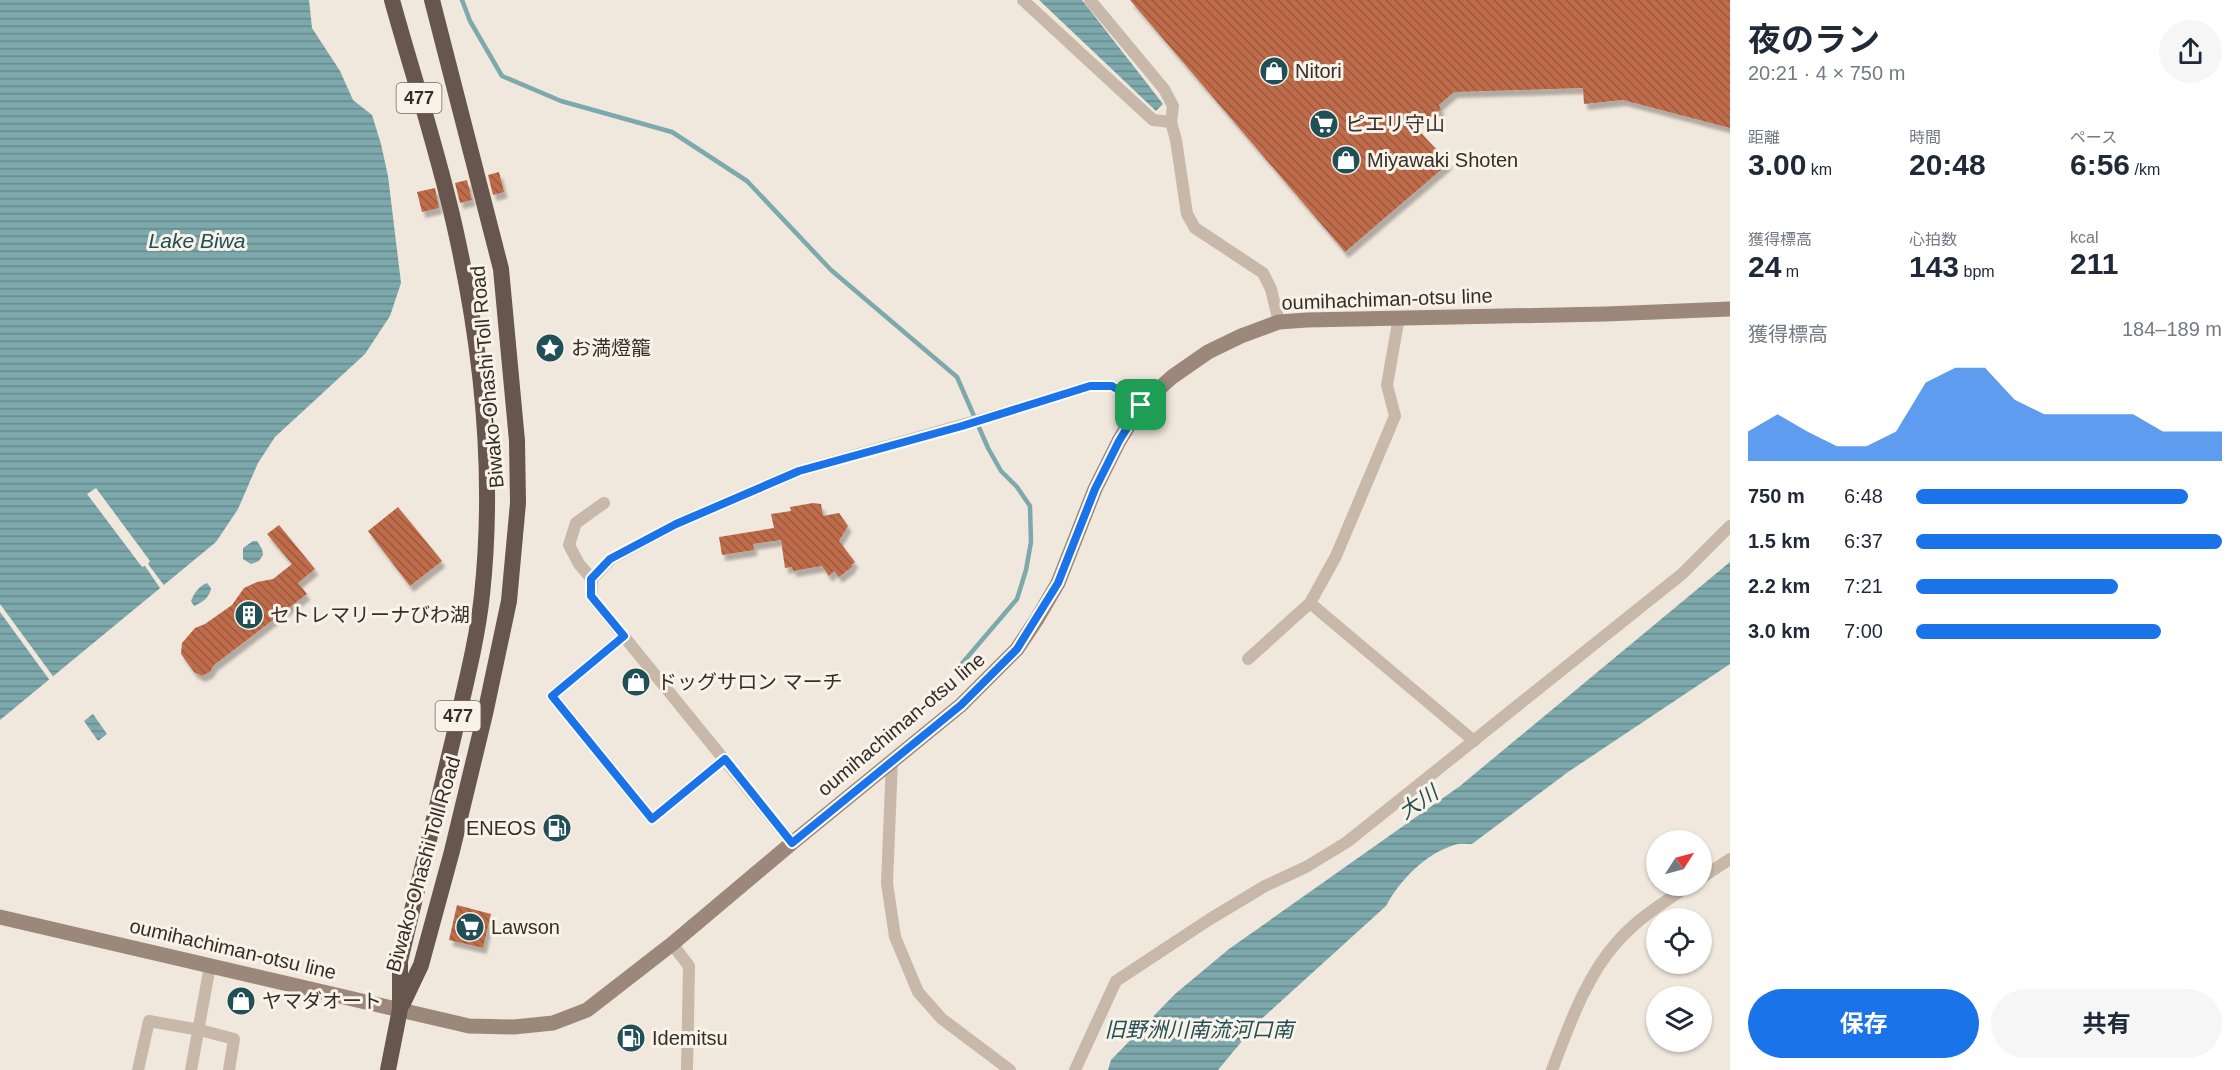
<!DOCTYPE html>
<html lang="ja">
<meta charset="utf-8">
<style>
body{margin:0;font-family:Arial,"Noto Sans JP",sans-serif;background:#f6f6f7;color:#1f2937;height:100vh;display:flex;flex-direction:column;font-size:22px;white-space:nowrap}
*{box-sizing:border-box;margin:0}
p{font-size:20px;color:#747a83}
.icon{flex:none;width:33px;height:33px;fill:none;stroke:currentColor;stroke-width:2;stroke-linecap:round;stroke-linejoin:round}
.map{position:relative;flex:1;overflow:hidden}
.sheet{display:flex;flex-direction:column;background:#fff;width:510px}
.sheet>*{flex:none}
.needle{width:39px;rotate:54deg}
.buttons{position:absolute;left:1646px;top:830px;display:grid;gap:12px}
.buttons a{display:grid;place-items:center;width:66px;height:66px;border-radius:50%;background:#fff;box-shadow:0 2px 4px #0004;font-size:30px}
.pin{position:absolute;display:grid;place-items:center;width:51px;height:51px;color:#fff;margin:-26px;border-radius:12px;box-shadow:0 3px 9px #0006}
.round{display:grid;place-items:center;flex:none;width:63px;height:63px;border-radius:32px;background:#f6f6f7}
.overview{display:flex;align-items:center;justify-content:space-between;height:102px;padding:0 18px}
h1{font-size:33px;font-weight:700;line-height:45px}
.metrics{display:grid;grid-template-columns:repeat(3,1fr);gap:9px;height:102px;padding:6px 18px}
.metrics div{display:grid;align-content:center}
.metrics b{font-size:30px;font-weight:700}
.metrics small{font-size:16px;font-weight:400}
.metrics p{font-size:16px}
.chart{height:168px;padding:12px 18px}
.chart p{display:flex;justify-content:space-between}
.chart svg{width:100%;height:108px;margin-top:6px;fill:#1a73e8;opacity:.7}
.cta{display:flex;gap:12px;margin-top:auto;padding:12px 18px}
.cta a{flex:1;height:69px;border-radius:36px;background:#1a73e8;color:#fff;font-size:24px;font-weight:700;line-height:69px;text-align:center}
.cta a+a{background:#f6f6f7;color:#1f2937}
ul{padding:0 18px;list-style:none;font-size:20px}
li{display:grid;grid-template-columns:96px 72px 1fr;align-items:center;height:45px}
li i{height:15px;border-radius:8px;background:#1a73e8}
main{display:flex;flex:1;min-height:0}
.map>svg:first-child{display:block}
.water{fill:url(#water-rules)}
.pier{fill:#f1e8dd}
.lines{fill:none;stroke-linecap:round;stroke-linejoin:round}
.stream{stroke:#7da8ac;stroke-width:4.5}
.building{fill:url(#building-back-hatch);filter:url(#shadow)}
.minor{stroke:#c8b8a9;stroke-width:12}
.secondary{stroke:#9c887b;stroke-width:15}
.trunk{stroke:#66564d;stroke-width:16}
.route-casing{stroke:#fff;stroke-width:12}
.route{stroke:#1a73e8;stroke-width:8}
.labels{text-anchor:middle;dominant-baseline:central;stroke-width:6;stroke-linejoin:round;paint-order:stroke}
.shield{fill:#f9f2e9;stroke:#706863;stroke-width:1.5}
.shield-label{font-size:18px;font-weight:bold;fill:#362d29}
.poi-label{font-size:20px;fill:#362d29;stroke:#f9f2e9;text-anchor:start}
.street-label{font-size:20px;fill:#362d29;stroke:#f9f2e9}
.water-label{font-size:21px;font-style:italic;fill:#204f55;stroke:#f9f2e9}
</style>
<main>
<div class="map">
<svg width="1730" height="1070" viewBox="0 0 1730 1070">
<defs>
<pattern id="water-rules" width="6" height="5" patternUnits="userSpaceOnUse" patternTransform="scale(1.5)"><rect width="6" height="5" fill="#7da8ac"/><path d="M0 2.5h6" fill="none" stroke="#67898c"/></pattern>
<pattern id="building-back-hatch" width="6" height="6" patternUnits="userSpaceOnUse" patternTransform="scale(1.5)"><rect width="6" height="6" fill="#bf6c4c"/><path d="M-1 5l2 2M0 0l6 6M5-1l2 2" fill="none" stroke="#9c593f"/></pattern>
<filter id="shadow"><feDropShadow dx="3.5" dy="6" stdDeviation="1.5" flood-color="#0004"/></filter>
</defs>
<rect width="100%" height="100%" fill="#f1e8dd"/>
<g class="water">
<path d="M 0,0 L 309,0 L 312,28 L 340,71 L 353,100 L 372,115 L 381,144 L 388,176 L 401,283 L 390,316 L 365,354 L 275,437 L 258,463 L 238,509 L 216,542 L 0,720 Z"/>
<path d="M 1039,0 L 1082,0 L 1163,104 L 1156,111 Z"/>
<path d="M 253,541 L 257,541 L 262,549 L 263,555 L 259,561 L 251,564 L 243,559 L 243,548 Z"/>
<path d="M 1730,562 L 1730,664 L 1568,772 L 1472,844 C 1467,844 1459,843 1454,845 C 1425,854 1400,880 1386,906 L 1257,1023 L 1218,1070 L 1108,1070 L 1111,1060 L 1175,994 L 1229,949 L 1460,786 Z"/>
<path d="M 207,583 L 211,588 C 210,597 203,602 194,606 L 191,601 C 194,593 199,586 207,583 Z"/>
<path d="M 93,714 L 107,734 L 98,741 L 84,721 Z"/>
</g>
<g class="pier">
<path d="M 96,488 L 150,561 L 148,564 L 166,588 L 162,591 L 145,566 L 142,567 L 87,494 Z"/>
<path d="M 0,604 L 55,679 L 51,682 L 0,612 Z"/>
</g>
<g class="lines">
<path class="stream" d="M 462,0 L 470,21 L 502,76 L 561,101 L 672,132 L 747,181 L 831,270 L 957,377 L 988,448 L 1001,471 L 1017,487 L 1030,506 L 1031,542 L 1026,570 L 1017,599 L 959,667"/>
</g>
<g class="building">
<path d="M 1130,0 L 1730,0 L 1730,128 L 1623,100 L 1584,104 L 1583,88 L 1454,92 L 1439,105 L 1441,110 L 1435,113 L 1432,118 L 1410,121 L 1449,163 L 1345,252 Z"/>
<path d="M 499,172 L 504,192 L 493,195 L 488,175 Z"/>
<path d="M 467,180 L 472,200 L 460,203 L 455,183 Z"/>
<path d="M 435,188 L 439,208 L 422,212 L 417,192 Z"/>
<path d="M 813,503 L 821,504 L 823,516 L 839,513 L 848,526 L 839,541 L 855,562 L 851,565 L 853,566 L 839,577 L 834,571 L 829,576 L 822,566 L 793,571 L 792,567 L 785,568 L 781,540 L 753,544 L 754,550 L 722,555 L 719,537 L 774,528 L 771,514 L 791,511 L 790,507 Z"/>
<path d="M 398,507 L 442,561 L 410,586 L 368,531 Z"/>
<path d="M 279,525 L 315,569 L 298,583 L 307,594 L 214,665 L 210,672 L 202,676 L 194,672 L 181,654 L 182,643 L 195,628 L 205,624 L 232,605 L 244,588 L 257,582 L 273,579 L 292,564 L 267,534 Z"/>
<path d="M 457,905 L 491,914 L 483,948 L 449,940 Z"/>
</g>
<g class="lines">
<g class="minor">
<path d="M 1023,0 L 1153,120 L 1171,122"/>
<path d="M 1090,0 L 1164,89 L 1173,106 L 1171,122 L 1176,140 L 1187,214 L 1195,228 L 1263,273 L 1271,289 L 1279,322"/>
<path d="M 592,579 L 579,564 L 569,545 L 576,523 L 604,503"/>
<path d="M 1310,603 L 1474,741"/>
<path d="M 624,636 L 552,696 L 652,819 L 725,759"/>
<path d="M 1248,659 L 1310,603 L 1336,556 L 1395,416 L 1387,385 L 1399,317"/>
<path d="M 892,761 L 887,883 L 895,937 L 918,992 L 942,1019 L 1010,1070"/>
<path d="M 792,843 L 591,596 L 592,579 L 611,559 L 676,524 L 799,471 L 997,415 L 1090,386 L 1112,386 L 1141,405"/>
<path d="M 1701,878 L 1730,859"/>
<path d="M 672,944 L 689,966 L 687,1070"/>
<path d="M 138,1070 L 149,1021 L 200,1030 L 234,1039 L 229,1070"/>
<path d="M 191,1070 L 210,966"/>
<path d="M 1075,1070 L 1116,981 L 1210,919 L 1265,886 L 1306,867 L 1347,842 L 1682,574 L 1730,526"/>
<path d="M 1552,1070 C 1569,1026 1585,978 1617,942 C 1637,919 1664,902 1690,885"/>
</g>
<path class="secondary" d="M 0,917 L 469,1026 L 514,1027 L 553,1023 L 587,1010 L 672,944 L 792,843 L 961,705 L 1017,649 L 1037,619 L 1058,583 L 1095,489 L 1119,441 L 1141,405 L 1172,377 L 1208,352 L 1241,336 L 1279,322 L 1307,320 L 1606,314 L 1730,309"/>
<g class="trunk">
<path d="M 403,1003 L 421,965 L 452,851 L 485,714 L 509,601 L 518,503 L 517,441 L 501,269 L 432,0"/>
<path d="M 388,1070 L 400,1009 L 400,961 C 418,884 437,808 455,731 C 465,686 477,641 482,595 C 495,473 482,348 455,228 C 438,151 413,76 392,0"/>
</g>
</g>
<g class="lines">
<g class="route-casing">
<path id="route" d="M 1090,386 L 1112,386 L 1141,405 L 1119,441 L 1095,489 L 1058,583 L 1017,649 L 961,705 L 792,843 L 725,759 L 652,819 L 552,696 L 624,636 L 591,596 L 591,579 L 610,559 L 676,524 L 799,471 L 962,426 Z"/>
</g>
<use href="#route" class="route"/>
</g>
<defs>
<g id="shop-disc" transform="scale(1.5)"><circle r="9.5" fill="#204f55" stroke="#f9f2e9"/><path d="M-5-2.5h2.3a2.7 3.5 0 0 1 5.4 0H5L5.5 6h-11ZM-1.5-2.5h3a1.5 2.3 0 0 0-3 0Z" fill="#fff"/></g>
<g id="supermarket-disc" transform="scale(1.5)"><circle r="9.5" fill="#204f55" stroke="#f9f2e9"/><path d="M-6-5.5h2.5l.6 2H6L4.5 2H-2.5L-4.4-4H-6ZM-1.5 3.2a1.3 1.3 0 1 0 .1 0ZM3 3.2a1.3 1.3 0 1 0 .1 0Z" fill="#fff"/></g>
<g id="sight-disc" transform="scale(1.5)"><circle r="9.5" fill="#204f55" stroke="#f9f2e9"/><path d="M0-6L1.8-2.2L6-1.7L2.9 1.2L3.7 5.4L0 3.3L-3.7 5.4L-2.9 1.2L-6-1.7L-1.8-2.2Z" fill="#fff"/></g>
<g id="building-disc" transform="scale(1.5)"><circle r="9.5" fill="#204f55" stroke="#f9f2e9"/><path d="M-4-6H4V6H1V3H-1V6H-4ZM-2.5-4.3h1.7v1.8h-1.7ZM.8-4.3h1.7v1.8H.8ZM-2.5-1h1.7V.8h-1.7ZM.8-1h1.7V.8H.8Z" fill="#fff"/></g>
<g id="fuel-disc" transform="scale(1.5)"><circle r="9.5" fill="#204f55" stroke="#f9f2e9"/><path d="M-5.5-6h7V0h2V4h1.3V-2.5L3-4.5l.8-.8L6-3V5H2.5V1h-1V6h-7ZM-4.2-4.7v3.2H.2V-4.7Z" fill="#fff"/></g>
</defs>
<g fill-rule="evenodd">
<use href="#shop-disc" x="1274" y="71"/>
<use href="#supermarket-disc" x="1324" y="124"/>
<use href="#shop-disc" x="1346" y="160"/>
<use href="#sight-disc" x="550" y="348"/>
<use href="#building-disc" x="249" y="615"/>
<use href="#shop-disc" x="636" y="682"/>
<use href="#fuel-disc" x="557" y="828"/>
<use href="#supermarket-disc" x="470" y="927"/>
<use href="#shop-disc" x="241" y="1001"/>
<use href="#fuel-disc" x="631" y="1038"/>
</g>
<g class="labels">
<g class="shield">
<rect x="396.5" y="83" width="45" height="30" rx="4.5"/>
<rect x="435.5" y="701" width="45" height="30" rx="4.5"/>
</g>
<g class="shield-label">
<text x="419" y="98">477</text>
<text x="458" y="716">477</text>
</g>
<g class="poi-label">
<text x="1295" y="71">Nitori</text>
<text x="1345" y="124">ピエリ守山</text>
<text x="1367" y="160">Miyawaki Shoten</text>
<text x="571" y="348">お満燈籠</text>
<text x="270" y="615">セトレマリーナびわ湖</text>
<text x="657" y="682">ドッグサロン マーチ</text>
<text x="536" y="828" text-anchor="end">ENEOS</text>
<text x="491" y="927">Lawson</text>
<text x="262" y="1001">ヤマダオート</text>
<text x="652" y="1038">Idemitsu</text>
</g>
<g class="street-label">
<text transform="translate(1387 299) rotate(-2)">oumihachiman-otsu line</text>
<text transform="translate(487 377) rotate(-95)">Biwako-Ohashi Toll Road</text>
<text transform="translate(901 724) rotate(-40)">oumihachiman-otsu line</text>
<text transform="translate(423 864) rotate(-74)">Biwako-Ohashi Toll Road</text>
<text transform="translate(233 949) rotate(13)">oumihachiman-otsu line</text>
</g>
<g class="water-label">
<text x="197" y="240">Lake Biwa</text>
<text transform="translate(1418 802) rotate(-34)">大川</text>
<text x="1199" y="1029">旧野洲川南流河口南</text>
</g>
</g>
</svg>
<div class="buttons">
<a><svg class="needle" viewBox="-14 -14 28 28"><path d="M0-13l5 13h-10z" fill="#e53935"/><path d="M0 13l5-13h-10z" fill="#747a83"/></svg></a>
<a><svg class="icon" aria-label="locate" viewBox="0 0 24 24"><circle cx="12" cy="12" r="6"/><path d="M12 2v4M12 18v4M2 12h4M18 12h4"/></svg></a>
<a><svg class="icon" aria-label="layers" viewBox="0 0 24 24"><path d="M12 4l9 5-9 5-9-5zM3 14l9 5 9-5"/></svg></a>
</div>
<div class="pin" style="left:1141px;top:405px;background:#1e9e55"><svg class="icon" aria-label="arrive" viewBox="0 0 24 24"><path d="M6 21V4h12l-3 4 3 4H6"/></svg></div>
</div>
<section class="sheet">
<div class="overview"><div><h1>夜のラン</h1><p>20:21 · 4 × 750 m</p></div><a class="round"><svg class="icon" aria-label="share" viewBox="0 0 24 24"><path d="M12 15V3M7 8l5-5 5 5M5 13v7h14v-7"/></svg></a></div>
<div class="metrics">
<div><p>距離</p><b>3.00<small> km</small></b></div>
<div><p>時間</p><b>20:48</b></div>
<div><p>ペース</p><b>6:56<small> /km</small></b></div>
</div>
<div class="metrics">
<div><p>獲得標高</p><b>24<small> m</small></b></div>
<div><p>心拍数</p><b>143<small> bpm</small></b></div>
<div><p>kcal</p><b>211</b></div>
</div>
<div class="chart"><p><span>獲得標高</span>184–189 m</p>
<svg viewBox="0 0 160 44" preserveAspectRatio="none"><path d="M0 44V32L10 25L20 32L30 38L40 38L50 32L60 12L70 6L80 6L90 19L100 25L110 25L120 25L130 25L140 32L150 32L160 32V44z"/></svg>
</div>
<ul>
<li><b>750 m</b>6:48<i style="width:89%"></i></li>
<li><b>1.5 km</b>6:37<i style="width:100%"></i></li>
<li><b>2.2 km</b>7:21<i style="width:66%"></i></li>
<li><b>3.0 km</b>7:00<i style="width:80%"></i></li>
</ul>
<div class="cta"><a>保存</a><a>共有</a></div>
</section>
</main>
